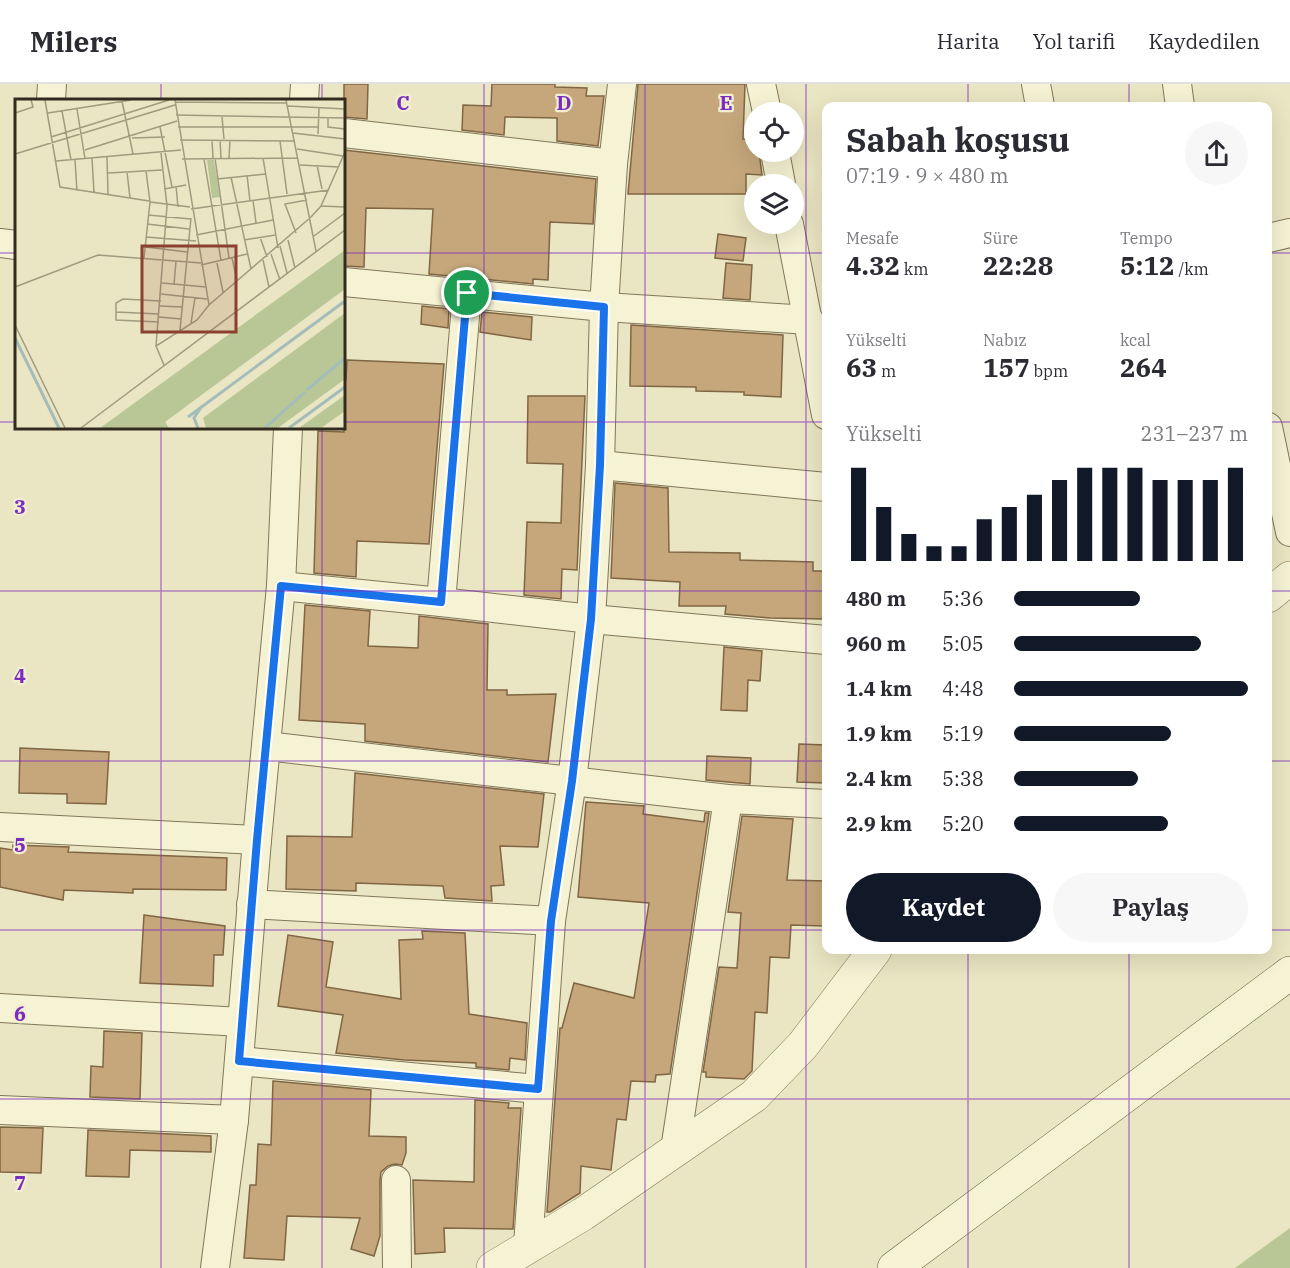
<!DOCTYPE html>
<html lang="tr">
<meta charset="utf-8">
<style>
body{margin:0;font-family:"IBM Plex Serif",serif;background:#f7f7f7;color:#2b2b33;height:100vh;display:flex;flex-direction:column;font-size:22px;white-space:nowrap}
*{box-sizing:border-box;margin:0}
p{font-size:20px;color:#7c7c81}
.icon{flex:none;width:33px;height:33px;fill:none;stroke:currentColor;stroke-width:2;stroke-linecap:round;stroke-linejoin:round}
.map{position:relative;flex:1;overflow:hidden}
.sheet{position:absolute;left:822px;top:18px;width:450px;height:852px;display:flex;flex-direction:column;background:#fff;border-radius:12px;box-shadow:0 6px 24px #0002}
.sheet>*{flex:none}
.fabs{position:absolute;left:744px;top:18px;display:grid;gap:12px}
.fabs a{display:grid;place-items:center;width:60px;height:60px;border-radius:50%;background:#fff;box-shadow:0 6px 24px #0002;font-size:30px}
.pin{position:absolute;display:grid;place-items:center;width:51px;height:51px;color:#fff;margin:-26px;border:3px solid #fff;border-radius:50%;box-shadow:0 2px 6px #0007}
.round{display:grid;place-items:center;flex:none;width:63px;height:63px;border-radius:32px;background:#f7f7f7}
.head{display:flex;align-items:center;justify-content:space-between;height:102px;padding:0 24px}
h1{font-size:33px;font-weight:800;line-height:45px}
.figures{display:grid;grid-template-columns:repeat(3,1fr);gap:9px;height:102px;padding:6px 24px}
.figures div{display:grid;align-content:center}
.figures b{font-size:26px;font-weight:800}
.figures small{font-size:16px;font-weight:400}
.figures p{font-size:16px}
.chart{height:168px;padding:12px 24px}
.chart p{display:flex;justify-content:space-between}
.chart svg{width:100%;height:108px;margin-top:6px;stroke:#111827;stroke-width:6}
.action{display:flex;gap:12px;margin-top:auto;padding:12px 24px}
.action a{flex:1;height:69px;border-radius:36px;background:#111827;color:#fff;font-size:24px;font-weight:800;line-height:69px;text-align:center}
.action a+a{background:#f7f7f7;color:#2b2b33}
ul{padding:0 24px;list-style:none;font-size:20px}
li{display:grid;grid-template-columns:96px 72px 1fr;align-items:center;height:45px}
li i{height:15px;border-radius:8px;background:#111827}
header{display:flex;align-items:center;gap:36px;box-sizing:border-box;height:84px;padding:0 30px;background:#fff;border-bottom:2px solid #e1e1e2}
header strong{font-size:28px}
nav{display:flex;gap:33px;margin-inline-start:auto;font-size:21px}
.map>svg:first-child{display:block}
.green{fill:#b9c797}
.building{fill:#c5a77b;stroke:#806643;stroke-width:1.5}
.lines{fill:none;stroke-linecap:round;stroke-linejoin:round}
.minor-casing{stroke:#82775b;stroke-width:30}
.tertiary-casing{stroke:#82775b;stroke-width:34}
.secondary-casing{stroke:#64583e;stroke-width:34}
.minor{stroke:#f6f2d4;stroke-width:28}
.tertiary{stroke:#f6f2d4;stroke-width:33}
.secondary{stroke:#f6f2d4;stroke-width:33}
.route-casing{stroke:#fff;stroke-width:12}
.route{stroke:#1a73e8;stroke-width:8}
.grid{fill:none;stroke:#7b2cbf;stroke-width:1.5;stroke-opacity:0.55}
.inset-river{fill:none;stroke:#a4bdba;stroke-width:3}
.inset-road{fill:none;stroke:#a19b80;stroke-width:1.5}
.view{fill:#8c4030;fill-opacity:0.15;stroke:#8c4030;stroke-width:3}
.inset-edge{fill:none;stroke:#332c1e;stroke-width:3}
.grid-label{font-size:20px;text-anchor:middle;font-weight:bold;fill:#7b2cbf;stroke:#f2eed1;stroke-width:4.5;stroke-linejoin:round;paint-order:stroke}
</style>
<header>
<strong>Milers</strong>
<nav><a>Harita</a><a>Yol tarifi</a><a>Kaydedilen</a></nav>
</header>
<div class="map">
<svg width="1290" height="1184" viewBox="0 0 1290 1184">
<rect width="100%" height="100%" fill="#eae5c2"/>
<path class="green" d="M 1290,1144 L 1290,1184 L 1235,1184 Z"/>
<g class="building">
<path d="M 344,0 L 368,0 L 367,35 L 344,33 Z"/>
<path d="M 492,0 L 555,0 L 555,3 L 587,4 L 586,12 L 604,12 L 598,62 L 557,57 L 557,34 L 505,33 L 504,51 L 462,46 L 463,21 L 491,22 Z"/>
<path d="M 638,0 L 745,0 L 743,55 L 754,55 L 754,68 L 759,68 L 762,91 L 746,90 L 746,110 L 628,110 Z"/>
<path d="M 344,66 L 596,95 L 593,140 L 550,138 L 548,196 L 533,195 L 533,200 L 429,190 L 433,125 L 366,124 L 364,183 L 344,182 Z"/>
<path d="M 718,150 L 746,154 L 743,177 L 715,174 Z"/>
<path d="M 726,179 L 752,181 L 750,216 L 723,214 Z"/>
<path d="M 422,222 L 449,225 L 448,244 L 421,240 Z"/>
<path d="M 482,228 L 532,233 L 531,256 L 480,248 Z"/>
<path d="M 631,241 L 783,251 L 781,313 L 744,311 L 744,308 L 696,307 L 696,303 L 630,302 Z"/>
<path d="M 347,276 L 444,280 L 429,460 L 357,457 L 356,493 L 314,489 L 318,347 L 344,348 L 344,296 L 346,296 Z"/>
<path d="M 528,312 L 585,312 L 577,486 L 562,485 L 561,515 L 524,511 L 527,438 L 561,439 L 563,380 L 527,379 Z"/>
<path d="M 615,399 L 668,404 L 669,468 L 740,469 L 740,476 L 813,478 L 813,487 L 826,487 L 826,535 L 770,534 L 725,530 L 726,522 L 679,522 L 680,498 L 611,494 Z"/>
<path d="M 305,521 L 370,527 L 368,562 L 418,564 L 419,532 L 488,540 L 487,606 L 507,606 L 507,611 L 556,610 L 548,678 L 365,657 L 365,640 L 299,636 Z"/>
<path d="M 724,563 L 762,567 L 760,597 L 748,596 L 747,627 L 721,626 Z"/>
<path d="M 799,660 L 826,661 L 826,699 L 797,698 Z"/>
<path d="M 20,664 L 109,668 L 106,720 L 67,719 L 67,710 L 19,709 Z"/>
<path d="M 707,672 L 751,674 L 750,700 L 706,696 Z"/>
<path d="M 355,689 L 544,710 L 538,763 L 500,762 L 504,801 L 491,802 L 492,817 L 445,814 L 443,802 L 356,799 L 356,807 L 286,805 L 287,752 L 352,753 Z"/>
<path d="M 586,718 L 644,722 L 643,730 L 704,738 L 705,729 L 709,729 L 670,990 L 656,991 L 655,998 L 631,997 L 626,1036 L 617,1035 L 611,1086 L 581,1082 L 580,1109 L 550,1128 L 547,1128 L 560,944 L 562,944 L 574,899 L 634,914 L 649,819 L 578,813 Z"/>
<path d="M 742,732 L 793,735 L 787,796 L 826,797 L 826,842 L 791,841 L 789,874 L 770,873 L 767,929 L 755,928 L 752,987 L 744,995 L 706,993 L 706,988 L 703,988 L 719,883 L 737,884 L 741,829 L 728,828 Z"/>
<path d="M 13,761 L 69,763 L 68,768 L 227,774 L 226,806 L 133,805 L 133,809 L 64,806 L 63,816 L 0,803 L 0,764 L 13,766 Z"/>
<path d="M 144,831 L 225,842 L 223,871 L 214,871 L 213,902 L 140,899 Z"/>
<path d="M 422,847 L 465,849 L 469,930 L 527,939 L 525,976 L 510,974 L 509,986 L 476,983 L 476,979 L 404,976 L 336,969 L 343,931 L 278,922 L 288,851 L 333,858 L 326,903 L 401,915 L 399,856 L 423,855 Z"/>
<path d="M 104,947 L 142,949 L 140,1015 L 90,1013 L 91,982 L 103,983 Z"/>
<path d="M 273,997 L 371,1006 L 369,1052 L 406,1053 L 406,1069 L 402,1081 L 395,1080 L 388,1082 L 381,1088 L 380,1096 L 380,1152 L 374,1172 L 351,1165 L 360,1134 L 287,1132 L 284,1176 L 244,1174 L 250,1101 L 256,1101 L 258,1060 L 271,1061 Z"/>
<path d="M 475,1016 L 509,1019 L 508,1024 L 521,1024 L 513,1145 L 444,1144 L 445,1168 L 415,1170 L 413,1096 L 474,1098 Z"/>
<path d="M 0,1043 L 43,1044 L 41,1089 L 0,1088 Z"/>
<path d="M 88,1046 L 211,1052 L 211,1068 L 130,1066 L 129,1093 L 86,1092 Z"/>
</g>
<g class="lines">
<g class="minor-casing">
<g id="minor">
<path d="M 761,0 L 767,28"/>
<path d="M 1036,0 L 1040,22"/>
<path d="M 1177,0 L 1180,22"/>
<path d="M 51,16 L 52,0"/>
<path d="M 304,16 L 305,0"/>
<path d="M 344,49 L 613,80"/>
<path d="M 775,68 L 781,100"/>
<path d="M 789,140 L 826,331"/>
<path d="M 1268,154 L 1290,149"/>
<path d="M 0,159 L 16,161"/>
<path d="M 344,198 L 604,223 L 809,236"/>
<path d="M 1268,343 L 1290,448"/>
<path d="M 600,381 L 826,403"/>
<path d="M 281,502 L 441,518 L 591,535 L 826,556"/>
<path d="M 441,518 L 467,209"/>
<path d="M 266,662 L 728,715 L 826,720"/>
<path d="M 0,743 L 257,756"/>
<path d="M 251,820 L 551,837"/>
<path d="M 0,924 L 241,938"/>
<path d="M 239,977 L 538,1005"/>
<path d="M 0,1026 L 234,1036"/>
<path d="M 675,1066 L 728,715"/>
<path d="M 396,1096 L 397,1184"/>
<path d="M 528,1161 L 551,837 L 572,697 L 591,535 L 600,381 L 604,223 L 613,80 L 622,0"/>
<path d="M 215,1184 L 234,1036 L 257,756 L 281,502 L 288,344"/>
</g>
</g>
<g class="tertiary-casing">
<g id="tertiary">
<path d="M 1268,512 L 1290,494"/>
<path d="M 493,1184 L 583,1130 L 754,1012 L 803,961 L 875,866"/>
</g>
</g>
<g class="secondary-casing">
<path id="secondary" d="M 894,1184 L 1290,889"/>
</g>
<use href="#minor" class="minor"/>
<use href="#tertiary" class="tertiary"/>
<use href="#secondary" class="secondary"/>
</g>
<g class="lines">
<g class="route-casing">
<path id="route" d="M 467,209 L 604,223 L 600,381 L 591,535 L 572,697 L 551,837 L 538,1005 L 239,977 L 257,756 L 281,502 L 441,518 Z"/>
</g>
<use href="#route" class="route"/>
</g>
<path class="grid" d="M 161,0 L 161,16M 322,0 L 322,16M 484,0 L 484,1184M 645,0 L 645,1184M 806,0 L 806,1184M 968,0 L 968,22M 1129,0 L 1129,22M 0,169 L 16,169M 344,169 L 826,169M 1268,169 L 1290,169M 0,338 L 16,338M 344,338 L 826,338M 1268,338 L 1290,338M 161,344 L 161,1184M 322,344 L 322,1184M 0,507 L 826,507M 1268,507 L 1290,507M 0,677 L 826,677M 1268,677 L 1290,677M 0,846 L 826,846M 1268,846 L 1290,846M 968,866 L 968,1184M 1129,866 L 1129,1184M 0,1015 L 1290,1015"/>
<g transform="translate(15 15)">
<rect width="330" height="330" fill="#eae5c2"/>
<path d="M 192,61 L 199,61 L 205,98 L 197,99 ZM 330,151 L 330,190 L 150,323 L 154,329 L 85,329 ZM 330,214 L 330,280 L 263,329 L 191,329 L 188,319 ZM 330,296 L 330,312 L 306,329 L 284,329 Z" fill="#b9c797"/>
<path class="inset-river" d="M 0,239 L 44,329M 292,291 L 330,259M 173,318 L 330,202M 183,329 L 179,319 L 187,307M 250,329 L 290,293M 274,329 L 330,288"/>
<path class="inset-road" d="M 30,1 L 45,88 L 134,102M 160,1 L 194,206M 271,1 L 301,152M 107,2 L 118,55M 160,3 L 271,4M 273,7 L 330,10M 62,10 L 70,60M 47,12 L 56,61M 0,14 L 18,8 L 16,1M 33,14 L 116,1M 161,16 L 330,19M 207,18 L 209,40M 313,18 L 313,28 L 330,30M 145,28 L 157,88M 163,28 L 303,28M 278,34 L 330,40M 303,35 L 304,9M 36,38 L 154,1M 117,39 L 150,38M 165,41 L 280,42M 197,41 L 198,59M 205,41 L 206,59M 265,42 L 272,95M 282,50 L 328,57M 70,51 L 162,22M 0,55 L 160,6M 92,58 L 93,96M 77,59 L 79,94M 200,59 L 214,159M 214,59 L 215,41M 248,59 L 263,149M 167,60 L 283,59M 189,60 L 206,161M 60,61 L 62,92M 41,62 L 166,51M 285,66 L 324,68M 302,66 L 307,90M 112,73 L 115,99M 93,74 L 147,71M 232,76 L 235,102M 216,78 L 236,170M 202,80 L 251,75M 161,87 L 163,108M 149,90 L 171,86M 238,101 L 241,124M 135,103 L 175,108M 306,107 L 330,108M 176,110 L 314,91M 133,116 L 176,120M 132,125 L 174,130M 281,134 L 270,105 L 292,101M 181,136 L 258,121M 299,137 L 330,114M 131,138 L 181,142M 245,138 L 252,158M 229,141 L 260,136M 273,141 L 280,169M 265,147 L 272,174M 131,148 L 172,153M 256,155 L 265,181M 129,159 L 135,103 L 131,72M 217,159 L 222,182M 248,161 L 254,188M 202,164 L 208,193M 186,166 L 232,155M 147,184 L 191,188M 159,185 L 161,162M 0,188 L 83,156 L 186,164M 146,195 L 192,200M 145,207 L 167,208M 101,213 L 144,215M 144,218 L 166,220M 144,223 L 101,221 L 101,204 L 108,200 L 146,202M 176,224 L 180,199M 0,226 L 50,329M 165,231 L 176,119M 141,247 L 152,107 L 146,54M 149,266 L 141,247 L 182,221 L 194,206 L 296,118 L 306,107 L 330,53M 66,329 L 330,131"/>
<path class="view" d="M 127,147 L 221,147 L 221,233 L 127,233 Z"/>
<rect width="330" height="330" class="inset-edge"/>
</g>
<g class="grid-label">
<text x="403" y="26">C</text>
<text x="564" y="26">D</text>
<text x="726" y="26">E</text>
<text x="20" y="430">3</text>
<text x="20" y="599">4</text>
<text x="20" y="768">5</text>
<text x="20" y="937">6</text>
<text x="20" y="1106">7</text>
</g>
</svg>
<div class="fabs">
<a><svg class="icon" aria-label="locate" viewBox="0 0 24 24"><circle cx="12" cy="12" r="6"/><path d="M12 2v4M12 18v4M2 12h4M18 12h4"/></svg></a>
<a><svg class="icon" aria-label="layers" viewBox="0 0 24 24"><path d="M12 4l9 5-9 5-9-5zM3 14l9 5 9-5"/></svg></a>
</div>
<div class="pin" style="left:467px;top:209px;background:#1e9e55"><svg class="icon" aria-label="arrive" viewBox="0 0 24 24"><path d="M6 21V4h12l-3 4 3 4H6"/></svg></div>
<section class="sheet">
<div class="head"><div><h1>Sabah koşusu</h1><p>07:19 · 9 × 480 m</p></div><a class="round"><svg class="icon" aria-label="share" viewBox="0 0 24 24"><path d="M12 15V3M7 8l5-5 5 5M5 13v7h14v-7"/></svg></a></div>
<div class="figures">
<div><p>Mesafe</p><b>4.32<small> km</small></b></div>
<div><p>Süre</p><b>22:28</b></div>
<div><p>Tempo</p><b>5:12<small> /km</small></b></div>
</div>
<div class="figures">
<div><p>Yükselti</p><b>63<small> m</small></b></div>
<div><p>Nabız</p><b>157<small> bpm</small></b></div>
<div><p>kcal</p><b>264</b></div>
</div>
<div class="chart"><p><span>Yükselti</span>231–237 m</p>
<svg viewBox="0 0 160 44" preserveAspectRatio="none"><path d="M5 44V6M15 44V22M25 44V33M35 44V38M45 44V38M55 44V27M65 44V22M75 44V17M85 44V11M95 44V6M105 44V6M115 44V6M125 44V11M135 44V11M145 44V11M155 44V6"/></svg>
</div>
<ul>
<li><b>480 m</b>5:36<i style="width:54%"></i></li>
<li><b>960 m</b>5:05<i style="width:80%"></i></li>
<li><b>1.4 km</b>4:48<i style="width:100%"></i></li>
<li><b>1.9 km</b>5:19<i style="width:67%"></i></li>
<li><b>2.4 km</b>5:38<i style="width:53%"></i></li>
<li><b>2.9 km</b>5:20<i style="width:66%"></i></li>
</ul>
<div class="action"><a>Kaydet</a><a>Paylaş</a></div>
</section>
</div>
